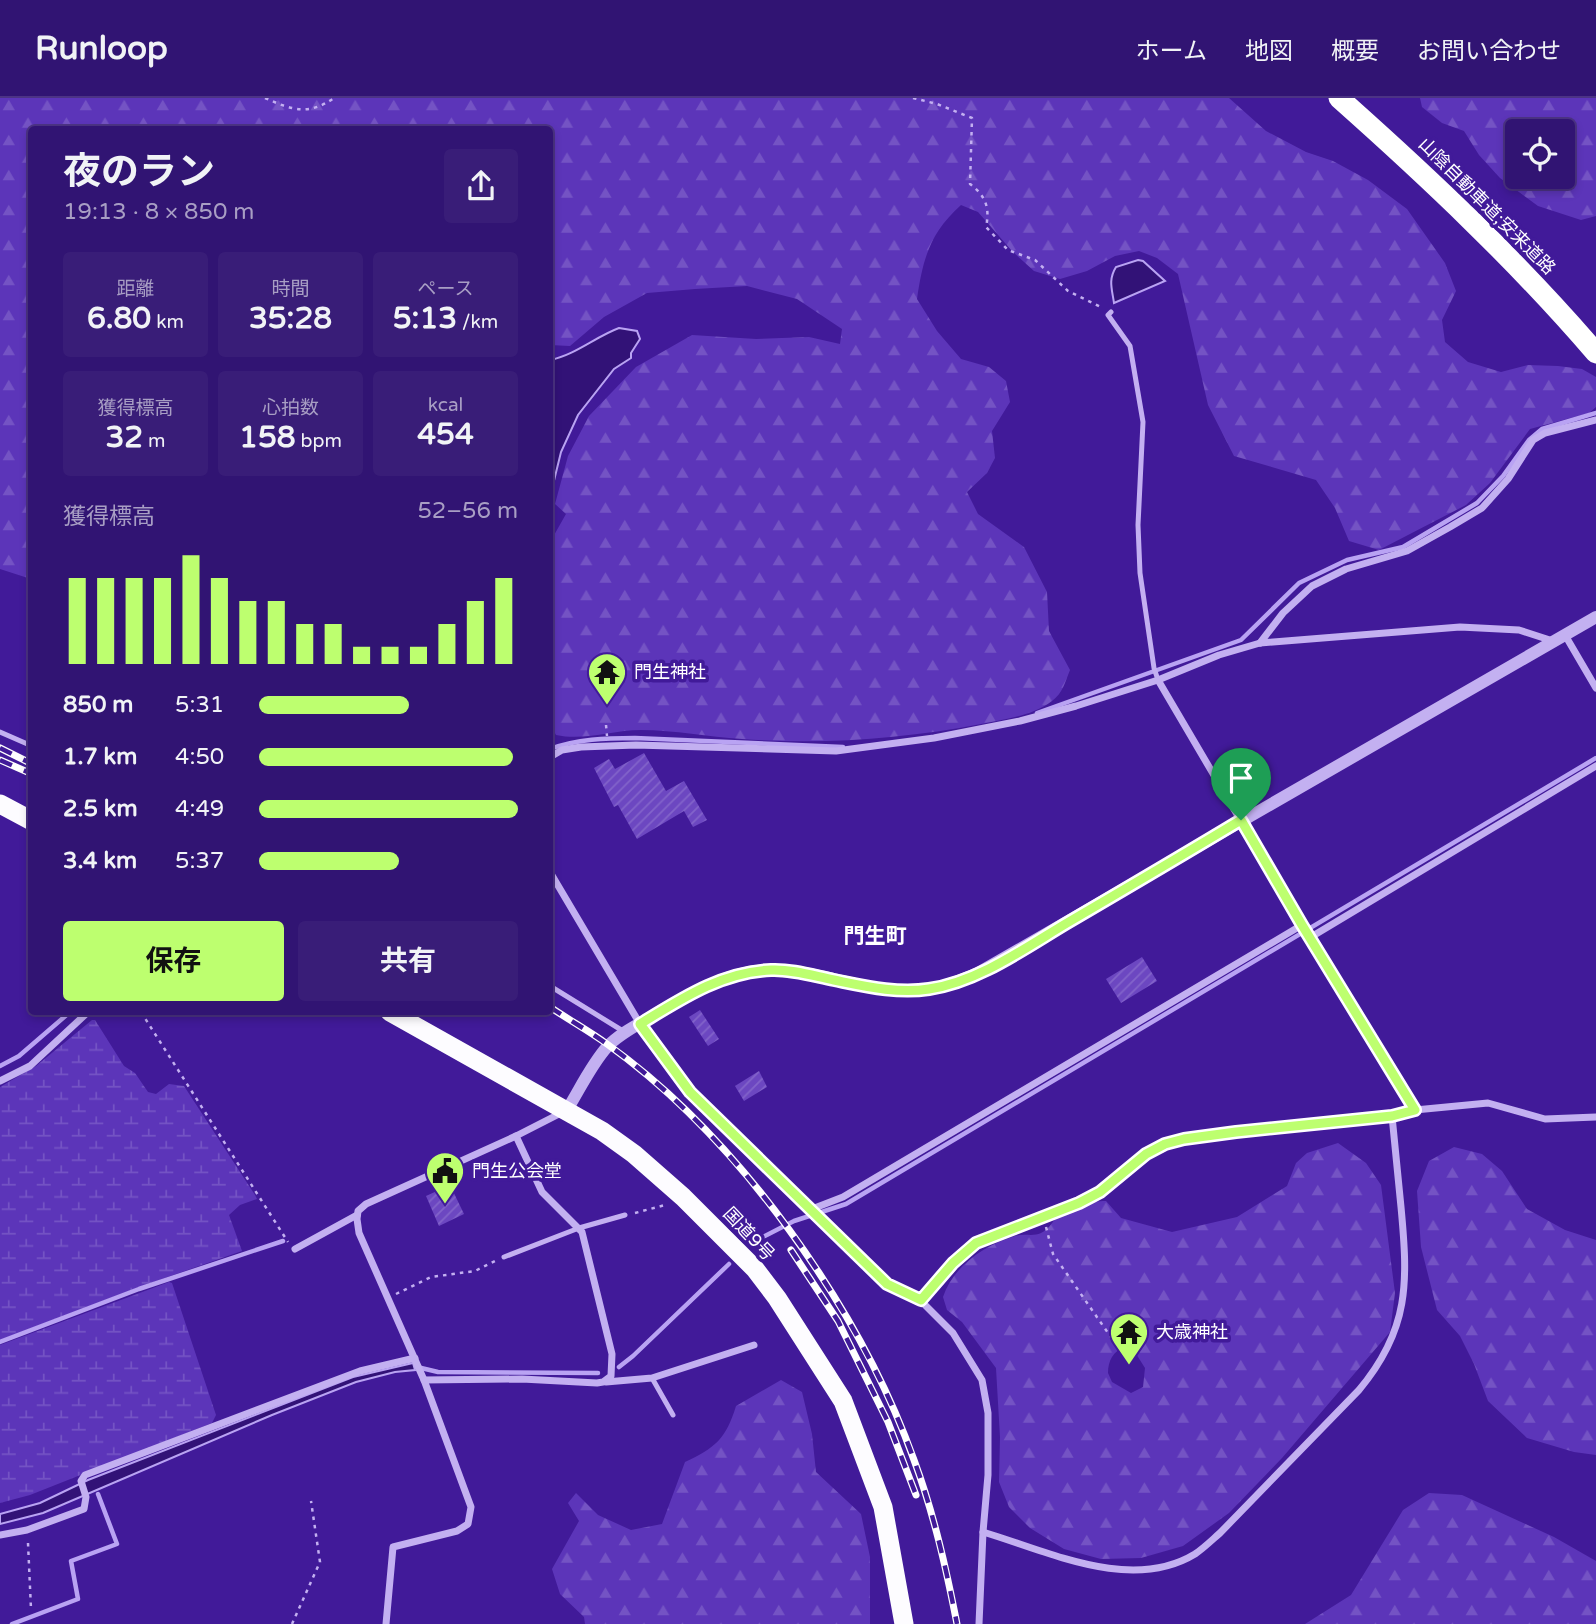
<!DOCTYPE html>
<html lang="ja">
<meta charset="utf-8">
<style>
body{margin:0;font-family:"Varela Round","Noto Sans JP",sans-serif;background:#391d78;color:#f1f3f6;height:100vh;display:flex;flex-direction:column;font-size:26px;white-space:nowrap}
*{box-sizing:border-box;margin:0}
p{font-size:23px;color:#a89ec4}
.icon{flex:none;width:38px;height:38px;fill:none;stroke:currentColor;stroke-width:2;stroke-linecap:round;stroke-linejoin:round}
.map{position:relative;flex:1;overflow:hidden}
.side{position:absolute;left:28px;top:28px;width:525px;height:889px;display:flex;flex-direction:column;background:#311473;border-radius:7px;box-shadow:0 4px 10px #0003,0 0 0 2px #4c3385}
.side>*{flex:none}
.buttons{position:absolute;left:1505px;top:21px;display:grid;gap:14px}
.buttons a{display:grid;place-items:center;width:70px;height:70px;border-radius:7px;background:#311473;box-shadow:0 4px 10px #0003,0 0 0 2px #4c3385;font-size:35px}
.pin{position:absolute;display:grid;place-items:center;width:60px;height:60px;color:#fff;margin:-72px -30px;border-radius:50% 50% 50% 0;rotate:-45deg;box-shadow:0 0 7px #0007}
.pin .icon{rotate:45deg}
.round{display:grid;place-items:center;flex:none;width:74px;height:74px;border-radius:7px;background:#391d78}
.headline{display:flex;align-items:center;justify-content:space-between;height:119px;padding:0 35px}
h1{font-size:38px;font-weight:700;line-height:52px}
.figures{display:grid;grid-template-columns:repeat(3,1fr);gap:10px;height:119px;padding:7px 35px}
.figures div{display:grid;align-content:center;border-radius:7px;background:#391d78;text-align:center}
.figures b{font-size:30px;font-weight:700}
.figures small{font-size:19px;font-weight:400}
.figures p{font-size:19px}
.chart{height:196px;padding:14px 35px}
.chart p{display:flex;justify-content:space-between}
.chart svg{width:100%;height:126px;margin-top:7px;stroke:#bdff6f;stroke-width:6}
.button{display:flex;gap:14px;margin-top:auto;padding:14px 35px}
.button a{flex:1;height:80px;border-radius:7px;background:#bdff6f;color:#111;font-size:28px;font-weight:700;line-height:80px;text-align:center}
.button a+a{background:#391d78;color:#f1f3f6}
ul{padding:0 35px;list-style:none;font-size:23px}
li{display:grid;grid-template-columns:112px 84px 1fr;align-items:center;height:52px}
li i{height:18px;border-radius:9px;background:#bdff6f}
header{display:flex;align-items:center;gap:42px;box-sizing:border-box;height:98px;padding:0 35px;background:#311473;border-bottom:2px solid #4c3385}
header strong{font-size:33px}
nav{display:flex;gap:38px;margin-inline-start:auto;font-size:24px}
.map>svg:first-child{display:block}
.forest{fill:url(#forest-firs);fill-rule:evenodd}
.wetland{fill:url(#wetland-marsh)}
.water{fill:#321277;stroke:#b9a3f3;stroke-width:2}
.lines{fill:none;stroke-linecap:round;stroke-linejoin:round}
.stream{stroke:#b9a3f3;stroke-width:4.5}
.building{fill:url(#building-hatch)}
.path{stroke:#c3b0f1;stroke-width:2.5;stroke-dasharray:3.5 5;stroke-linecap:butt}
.service{stroke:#c3b0f1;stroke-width:5}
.minor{stroke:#c3b0f1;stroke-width:7}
.tertiary{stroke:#c3b0f1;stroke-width:12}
.trunk{stroke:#fdfcff;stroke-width:19}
.motorway{stroke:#fff;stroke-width:21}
.rail-casing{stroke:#fff;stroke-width:7}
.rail{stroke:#411a99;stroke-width:4.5;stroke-dasharray:13;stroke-linecap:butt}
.route-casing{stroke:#fff;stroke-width:14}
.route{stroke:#bdff6f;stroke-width:9}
.labels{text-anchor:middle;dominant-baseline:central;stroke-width:7;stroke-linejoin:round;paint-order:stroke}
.street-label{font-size:18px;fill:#fff;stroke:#411a99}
.poi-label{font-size:18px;fill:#fff;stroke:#411a99;text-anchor:start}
.quarter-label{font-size:21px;font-weight:bold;fill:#fff;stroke:#411a99}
</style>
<header>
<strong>Runloop</strong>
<nav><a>ホーム</a><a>地図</a><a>概要</a><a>お問い合わせ</a></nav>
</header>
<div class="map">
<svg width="1596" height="1526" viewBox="0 0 1596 1526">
<defs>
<pattern id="forest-firs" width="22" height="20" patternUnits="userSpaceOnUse" patternTransform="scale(1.75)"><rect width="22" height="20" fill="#5c35b9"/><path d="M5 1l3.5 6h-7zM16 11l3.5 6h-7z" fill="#7453c4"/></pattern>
<pattern id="wetland-marsh" width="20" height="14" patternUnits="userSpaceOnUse" patternTransform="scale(1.75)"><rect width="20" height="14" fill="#5c35b9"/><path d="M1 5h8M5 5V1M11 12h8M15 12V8" fill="none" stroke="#7453c4"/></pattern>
<pattern id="building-hatch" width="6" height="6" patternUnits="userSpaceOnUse" patternTransform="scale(1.75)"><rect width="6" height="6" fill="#6c47c1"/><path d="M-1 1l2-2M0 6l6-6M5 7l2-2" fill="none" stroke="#8263ca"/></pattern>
</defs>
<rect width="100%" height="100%" fill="#411a99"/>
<g class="forest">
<path d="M 0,0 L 1229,0 L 1266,33 L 1306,54 L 1333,63 L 1368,82 L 1407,111 L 1445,165 L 1456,193 L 1442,222 L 1445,244 L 1468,264 L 1501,274 L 1528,267 L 1558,268 L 1582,271 L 1596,279 L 1596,309 L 1589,315 L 1530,331 L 1490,385 L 1466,407 L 1379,452 L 1349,443 L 1335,410 L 1316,382 L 1234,358 L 1208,307 L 1178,176 L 1157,160 L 1139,153 L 1115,158 L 1087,173 L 1060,181 L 1034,173 L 1012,153 L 978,114 L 961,107 C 930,135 923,160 917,201 L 937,233 L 961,261 L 989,269 L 1006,283 L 1010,304 L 992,333 L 995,360 L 987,375 L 967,394 L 978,416 L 1024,449 L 1047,494 L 1049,533 L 1070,572 C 1065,584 1063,595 1052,603 C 1033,618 1004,621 981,626 C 903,641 821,647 742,641 C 708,639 675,632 641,632 C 612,632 585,643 556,637 L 550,626 L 550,442 L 553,439 L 566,416 L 555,406 L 568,358 L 589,318 L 636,269 L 692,237 L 756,241 L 809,239 L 840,246 L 842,231 L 797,201 L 747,188 L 695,191 L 647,195 L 604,219 L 570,248 L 550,247 L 550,32 L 32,32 L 31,481 L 0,471 Z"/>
<path d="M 1420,0 L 1596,0 L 1596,118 L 1581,122 L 1538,108 L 1500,80 L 1479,57 L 1464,33 L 1442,25 L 1422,9 ZM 1563,33 L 1563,79 L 1517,79 L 1517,33 Z"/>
<path d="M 1338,1045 L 1366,1065 L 1381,1087 L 1395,1195 L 1390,1234 L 1282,1360 L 1229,1415 L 1183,1448 L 1141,1460 L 1101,1461 L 1064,1451 L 1030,1430 L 1009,1409 L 999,1384 L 1000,1339 L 996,1270 L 962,1224 L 947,1212 L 943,1199 C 953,1168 985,1147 1015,1138 C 1024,1135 1033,1139 1041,1135 C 1049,1131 1051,1126 1056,1120 C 1066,1108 1092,1103 1106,1103 L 1121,1120 L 1172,1134 L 1237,1119 L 1287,1088 L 1296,1065 L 1307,1055 ZM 1125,1249 L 1133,1251 L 1145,1270 L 1143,1289 L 1131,1295 L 1112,1284 L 1108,1275 C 1108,1263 1113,1253 1125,1249 Z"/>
<path d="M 1454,1049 L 1482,1056 L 1502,1073 L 1527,1111 L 1565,1132 L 1596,1142 L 1596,1357 L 1574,1354 L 1527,1340 L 1488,1303 L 1474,1266 L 1460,1238 L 1437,1212 L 1421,1149 L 1417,1093 L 1429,1063 Z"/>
<path d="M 781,1282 L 802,1294 L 812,1336 L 816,1374 L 861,1416 L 870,1459 L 870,1526 L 585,1526 L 584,1519 L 560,1496 L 552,1471 L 579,1423 L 568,1405 L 576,1395 L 598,1417 L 631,1432 L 662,1426 L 685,1364 C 715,1350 726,1341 736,1308 Z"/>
<path d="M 1429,1395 L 1462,1397 L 1554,1439 L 1596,1463 L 1596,1526 L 1305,1526 L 1351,1497 L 1403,1412 Z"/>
</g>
<g class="wetland">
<path d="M 92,922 L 95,922 L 124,968 L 135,975 L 148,994 L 156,996 L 169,986 L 184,988 L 255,1097 L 257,1101 L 240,1107 L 229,1117 L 242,1153 L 139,1189 L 0,1242 L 0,989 L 36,968 Z"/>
<path d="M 169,1184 L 172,1185 L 216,1317 L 212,1325 L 30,1397 L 0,1405 L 0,1247 Z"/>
</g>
<g class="water">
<path d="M 1138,162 L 1143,163 L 1165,183 L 1114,205 C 1112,191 1108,182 1116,169 Z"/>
<path d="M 619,230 L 637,233 L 640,241 L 631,255 L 631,260 L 614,271 L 578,317 L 561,354 L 550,399 L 550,262 C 575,257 595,239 619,230 Z"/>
<path d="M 413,1265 L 415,1272 L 395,1274 L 356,1284 L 272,1317 L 43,1415 L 0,1426 L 0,1416 L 40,1405 L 88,1382 L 353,1279 Z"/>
</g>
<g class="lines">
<g class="stream">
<path d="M 1037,615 L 1241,542 L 1299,485 L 1347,462 L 1403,449 L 1477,405 L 1503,378 L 1529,342 L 1542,331 L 1596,315"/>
<path d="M 550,651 C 577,641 606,640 635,640 L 843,649"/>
<path d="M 0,968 L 19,958 L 70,914"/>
<path d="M 757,1142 L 794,1123 L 846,1106 L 1596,660"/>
<path d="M 0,1244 L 139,1191 L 283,1143"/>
<path d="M 417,1269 L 438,1274 L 598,1275"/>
<path d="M 619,1269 L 633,1258 L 729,1166"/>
<path d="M 12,1526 L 78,1501 L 71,1463 L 117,1446 L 98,1396"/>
</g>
</g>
<g class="building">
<path d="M 644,655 L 666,693 L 684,683 L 707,722 L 693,729 L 684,713 L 637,741 L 618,707 L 614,709 L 594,670 L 609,661 L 615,671 Z"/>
<path d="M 1142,859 L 1157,883 L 1121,905 L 1106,881 Z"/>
<path d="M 700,912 L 719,941 L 708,948 L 689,919 Z"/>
<path d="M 759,973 L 767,989 L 744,1003 L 735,988 Z"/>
<path d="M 450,1087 L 464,1116 L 439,1128 L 426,1098 Z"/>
</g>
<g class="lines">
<g class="path">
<path d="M 265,0 C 292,12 308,18 334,0"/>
<path d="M 913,0 L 937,6 L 972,20 L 970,86 C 986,98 990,110 986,129 L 1008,152 L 1035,162 L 1068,193 L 1101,209"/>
<path d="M 606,627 L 607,638"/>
<path d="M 141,914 L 288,1144"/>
<path d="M 635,1115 L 665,1107"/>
<path d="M 1046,1129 L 1053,1156 L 1115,1245"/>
<path d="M 396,1196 L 431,1179 L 475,1173 L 495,1163"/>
<path d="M 28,1445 L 31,1511"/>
<path d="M 292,1526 L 320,1464 L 311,1403"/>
</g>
<g class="service">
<path d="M 1111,214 L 1108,217 L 1130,248 L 1143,324 L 1138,427 L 1140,475 L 1154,570 L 1158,582"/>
<path d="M 0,634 L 32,648"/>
<path d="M 550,888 L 623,933"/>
<path d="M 504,1159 L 579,1130 L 625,1117"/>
<path d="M 652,1280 L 673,1317"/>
</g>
<g class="minor">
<path d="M 1565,537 L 1596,590"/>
<path d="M 1260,545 L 1283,515 L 1312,488 L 1346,471 L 1407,453 L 1450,429 L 1482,410 L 1508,381 L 1533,342 L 1545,335 L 1596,322"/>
<path d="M 1158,582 L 1302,827 L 1415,1012"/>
<path d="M 550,659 L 562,652 L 581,649 L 636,647 L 836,653 L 934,640 L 1020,623 L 1076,608 L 1158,582 L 1219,557 L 1260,545 L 1460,529 L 1519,532 L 1553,543"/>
<path d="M 550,774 L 640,926 L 677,979 L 887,1186 L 921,1203 L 953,1235 L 982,1282 L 988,1315 L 988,1377 L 983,1434 L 979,1526"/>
<path d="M 1311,839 L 1596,668"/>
<path d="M 0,983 L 30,968 L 88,914"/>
<path d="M 812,1111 L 843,1099 L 1302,827"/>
<path d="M 295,1151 L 357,1117"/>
<path d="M 921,1203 L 953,1165 L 977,1145 L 1079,1105 L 1100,1094 L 1146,1056 L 1165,1046 L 1184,1041 L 1344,1021 L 1392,1018 L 1415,1012 L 1488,1005 L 1545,1021 L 1596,1019"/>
<path d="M 424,1282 L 522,1281 L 597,1285 L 603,1284 L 611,1278 L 612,1256 L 582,1134 L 542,1094 L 516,1038"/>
<path d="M 606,1284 L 652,1280 L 754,1247"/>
<path d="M 983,1434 C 1047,1453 1131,1495 1195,1456 C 1204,1450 1212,1442 1220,1435 L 1359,1292 C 1410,1231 1408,1184 1401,1109 C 1398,1079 1395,1048 1392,1018"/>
<path d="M 0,1437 L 27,1432 L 84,1411 L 86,1399 L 81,1383 L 85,1377 L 360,1273 L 415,1260"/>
<path d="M 386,1526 L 393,1449 L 457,1433 L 468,1426 L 471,1409 L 424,1282 L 359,1135 L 357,1121 L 358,1113 L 366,1106 L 516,1038 L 563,1014"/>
</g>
<path class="tertiary" d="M 567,1012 C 580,991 591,967 607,949 C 619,936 637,927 651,919 C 689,897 728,871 774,872 C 826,873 875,899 928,891 C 945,889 962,882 978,875 L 1596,519"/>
<g class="trunk">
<path d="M 0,706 L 32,723"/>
<path d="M 390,914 L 602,1033 L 634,1056 L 683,1099 L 755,1171 L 777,1200 L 843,1303 L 883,1409 L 904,1526"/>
</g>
<path class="motorway" d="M 1339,0 C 1429,80 1518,164 1596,255"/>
<g class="rail-casing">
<g id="rail">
<path d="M 0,650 L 32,666"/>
<path d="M 0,662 L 32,676"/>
<path d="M 550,909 C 569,922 589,933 607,946 C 739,1040 860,1211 914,1362 C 934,1416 946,1470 957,1526"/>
<path d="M 791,1152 L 838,1223 L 888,1324 L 916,1397"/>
</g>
</g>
<use href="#rail" class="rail"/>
</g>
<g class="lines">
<g class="route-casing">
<path id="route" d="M 1241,722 L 1302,827 L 1415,1012 L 1392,1018 L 1236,1034 L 1184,1041 L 1165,1046 L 1146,1056 L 1100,1094 L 1079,1105 L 976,1145 L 953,1165 L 921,1202 L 887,1186 L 690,994 L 640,926 C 681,901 721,874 771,872 C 792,871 814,878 834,882 C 864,888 897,896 929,891 C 978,884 1025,850 1067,825 C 1125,791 1183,757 1241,722 Z"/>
</g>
<use href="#route" class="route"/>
</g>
<defs>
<g id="temple-pin" transform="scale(2.0125)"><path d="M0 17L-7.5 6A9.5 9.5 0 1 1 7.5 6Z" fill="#bdff6f" stroke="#411a99"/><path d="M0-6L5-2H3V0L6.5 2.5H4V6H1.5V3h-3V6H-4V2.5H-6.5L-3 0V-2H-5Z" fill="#111"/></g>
<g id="civic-pin" transform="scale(2.0125)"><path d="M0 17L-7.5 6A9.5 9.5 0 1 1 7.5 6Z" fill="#bdff6f" stroke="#411a99"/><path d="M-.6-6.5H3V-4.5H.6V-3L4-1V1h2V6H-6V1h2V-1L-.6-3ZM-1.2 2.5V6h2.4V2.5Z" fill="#111"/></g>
</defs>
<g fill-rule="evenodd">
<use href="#temple-pin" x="607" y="574"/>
<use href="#civic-pin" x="445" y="1073"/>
<use href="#temple-pin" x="1129" y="1234"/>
</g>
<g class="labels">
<g class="street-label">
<text transform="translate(1487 108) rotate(45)">山陰自動車道;安来道路</text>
<text transform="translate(749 1136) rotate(47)">国道9号</text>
</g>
<g class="poi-label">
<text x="634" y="574">門生神社</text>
<text x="472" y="1073">門生公会堂</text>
<text x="1156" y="1234">大歳神社</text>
</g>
<g class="quarter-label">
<text x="875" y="838">門生町</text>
</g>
</g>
</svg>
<div class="buttons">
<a><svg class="icon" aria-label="locate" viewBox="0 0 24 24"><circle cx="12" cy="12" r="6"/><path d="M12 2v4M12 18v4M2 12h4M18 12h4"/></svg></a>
</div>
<div class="pin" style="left:1241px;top:722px;background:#1e9e55"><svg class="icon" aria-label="arrive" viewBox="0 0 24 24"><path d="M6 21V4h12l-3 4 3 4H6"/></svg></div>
<section class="side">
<div class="headline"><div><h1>夜のラン</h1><p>19:13 · 8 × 850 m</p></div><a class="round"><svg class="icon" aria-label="share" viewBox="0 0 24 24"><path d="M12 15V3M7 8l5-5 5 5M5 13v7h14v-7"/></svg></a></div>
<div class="figures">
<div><p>距離</p><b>6.80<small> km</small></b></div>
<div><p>時間</p><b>35:28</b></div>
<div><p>ペース</p><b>5:13<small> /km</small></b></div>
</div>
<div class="figures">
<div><p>獲得標高</p><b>32<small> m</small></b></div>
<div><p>心拍数</p><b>158<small> bpm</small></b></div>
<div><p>kcal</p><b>454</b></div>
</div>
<div class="chart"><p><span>獲得標高</span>52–56 m</p>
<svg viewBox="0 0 160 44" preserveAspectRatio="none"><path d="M5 44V14M15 44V14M25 44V14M35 44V14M45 44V6M55 44V14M65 44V22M75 44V22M85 44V30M95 44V30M105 44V38M115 44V38M125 44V38M135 44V30M145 44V22M155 44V14"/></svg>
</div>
<ul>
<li><b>850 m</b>5:31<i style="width:58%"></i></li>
<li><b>1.7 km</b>4:50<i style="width:98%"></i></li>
<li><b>2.5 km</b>4:49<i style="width:100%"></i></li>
<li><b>3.4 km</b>5:37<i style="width:54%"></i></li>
</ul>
<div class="button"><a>保存</a><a>共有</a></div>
</section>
</div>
